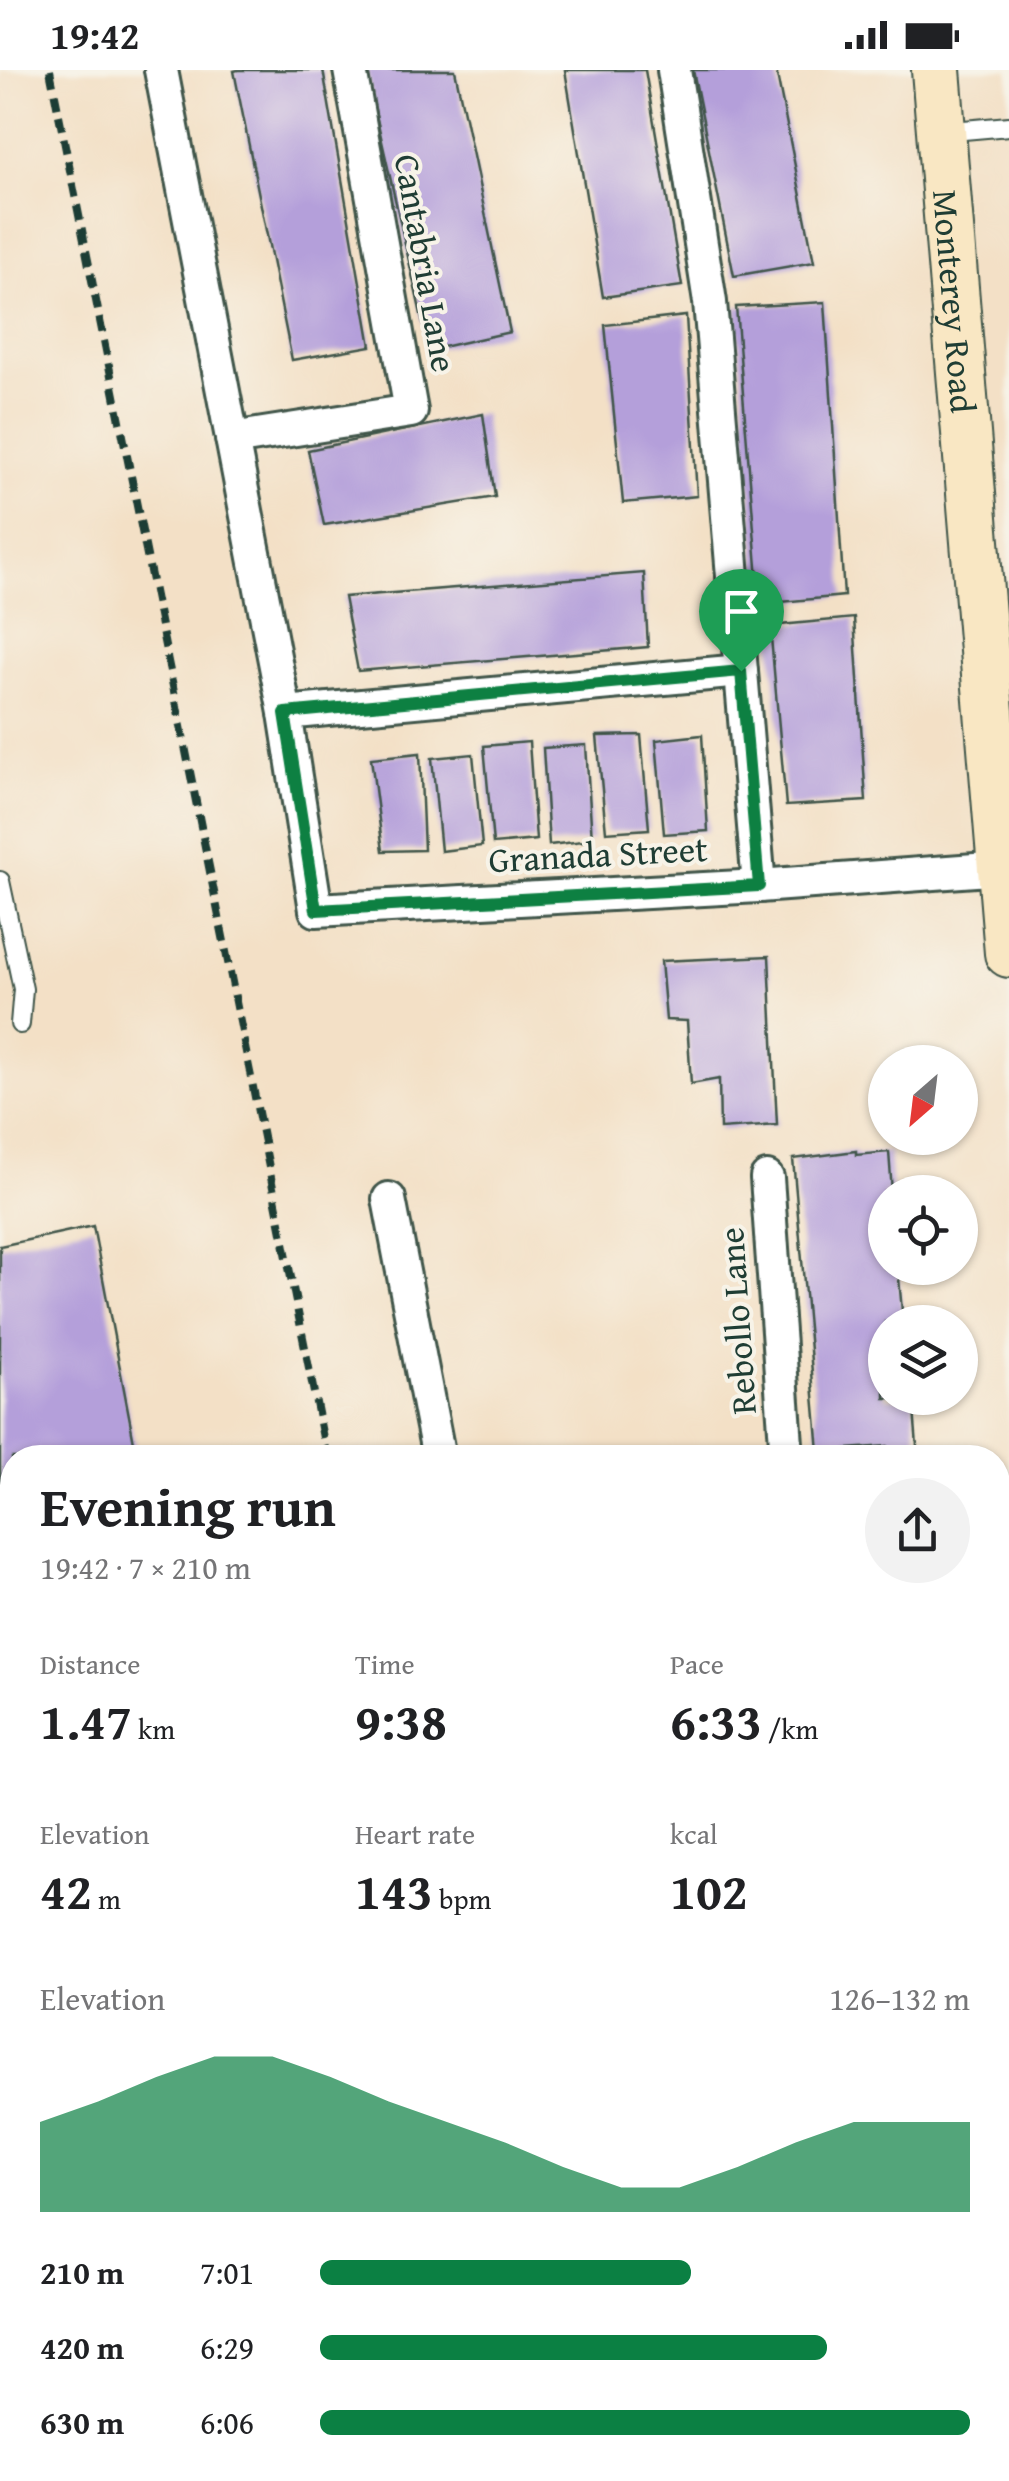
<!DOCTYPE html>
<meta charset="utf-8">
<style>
body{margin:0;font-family:"Gentium Book Plus",serif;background:#f2f2f2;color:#202124;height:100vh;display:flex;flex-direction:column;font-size:38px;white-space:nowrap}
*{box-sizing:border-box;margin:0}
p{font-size:32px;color:#757577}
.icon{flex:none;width:55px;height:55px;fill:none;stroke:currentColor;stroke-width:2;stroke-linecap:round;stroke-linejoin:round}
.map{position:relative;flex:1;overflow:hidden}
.details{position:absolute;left:0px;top:1375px;width:1010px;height:1038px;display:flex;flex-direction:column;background:#fff;border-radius:40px 40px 0 0;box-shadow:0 2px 8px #0004}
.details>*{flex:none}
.needle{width:65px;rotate:208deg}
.controls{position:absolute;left:868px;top:975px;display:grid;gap:20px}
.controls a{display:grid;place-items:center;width:110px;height:110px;border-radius:50%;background:#fff;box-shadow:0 2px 8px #0004;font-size:50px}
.pin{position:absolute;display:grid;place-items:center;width:85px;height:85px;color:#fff;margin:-102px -42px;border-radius:50% 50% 50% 0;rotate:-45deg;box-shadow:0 0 10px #0007}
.pin .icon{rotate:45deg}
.round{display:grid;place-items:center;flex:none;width:105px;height:105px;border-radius:52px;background:#f2f2f2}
.head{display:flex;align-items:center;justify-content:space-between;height:170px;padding:0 40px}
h1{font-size:55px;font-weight:800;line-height:75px}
.stats{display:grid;grid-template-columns:repeat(3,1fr);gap:15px;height:170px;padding:10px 40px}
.stats div{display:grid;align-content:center}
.stats b{font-size:50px;font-weight:800}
.stats small{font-size:28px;font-weight:400}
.stats p{font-size:28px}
.chart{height:280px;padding:20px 40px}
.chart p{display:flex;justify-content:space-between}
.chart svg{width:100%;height:180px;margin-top:10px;fill:#0b8043;opacity:.7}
ul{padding:0 40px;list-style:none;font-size:32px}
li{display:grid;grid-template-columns:160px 120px 1fr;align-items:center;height:75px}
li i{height:25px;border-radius:12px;background:#0b8043}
.status{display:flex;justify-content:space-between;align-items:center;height:70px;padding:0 50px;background:#fff;direction:ltr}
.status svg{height:28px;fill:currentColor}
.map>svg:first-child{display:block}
.green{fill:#b2d279;stroke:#688856;stroke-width:2.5}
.building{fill:#b49fda}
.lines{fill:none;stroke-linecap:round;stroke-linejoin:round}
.lane-casing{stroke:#3f554a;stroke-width:22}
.street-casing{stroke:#3f554a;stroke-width:38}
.secondary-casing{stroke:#3f554a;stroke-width:52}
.lane{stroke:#fff;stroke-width:18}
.street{stroke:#fff;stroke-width:32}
.secondary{stroke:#f9e7c3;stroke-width:48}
.rail{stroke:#1f3d34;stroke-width:8;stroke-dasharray:15 8;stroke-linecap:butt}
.route-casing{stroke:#fff;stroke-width:20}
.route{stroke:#0b8043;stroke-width:12}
.labels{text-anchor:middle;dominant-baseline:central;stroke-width:8;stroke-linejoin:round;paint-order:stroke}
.street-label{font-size:35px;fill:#1f3d34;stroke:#f7f3e8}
</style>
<div class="status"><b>19:42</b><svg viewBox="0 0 49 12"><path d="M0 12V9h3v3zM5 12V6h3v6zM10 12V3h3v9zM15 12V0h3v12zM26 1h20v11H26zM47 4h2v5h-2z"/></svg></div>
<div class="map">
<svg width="1009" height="2411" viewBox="0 0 1009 2411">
<rect width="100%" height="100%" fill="#f7f3e8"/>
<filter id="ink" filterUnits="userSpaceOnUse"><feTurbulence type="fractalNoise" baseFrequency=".01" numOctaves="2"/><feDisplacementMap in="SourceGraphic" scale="20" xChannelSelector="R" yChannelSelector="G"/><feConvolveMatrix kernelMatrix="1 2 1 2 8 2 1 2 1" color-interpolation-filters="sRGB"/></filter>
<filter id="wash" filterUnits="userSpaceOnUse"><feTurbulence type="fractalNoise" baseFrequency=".0048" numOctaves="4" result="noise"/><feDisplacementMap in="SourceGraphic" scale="40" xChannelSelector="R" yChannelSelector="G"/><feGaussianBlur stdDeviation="2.25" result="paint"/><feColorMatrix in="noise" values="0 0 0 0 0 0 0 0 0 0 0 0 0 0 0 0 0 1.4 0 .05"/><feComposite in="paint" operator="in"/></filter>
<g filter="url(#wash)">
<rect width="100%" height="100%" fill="#f3e0c6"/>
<path class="green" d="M 308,2400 L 471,2400 L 473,2411 L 288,2411 Z"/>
<g id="blocks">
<g class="building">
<path d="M 238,0 L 323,0 L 371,276 L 292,290 L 234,1 Z"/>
<path d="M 366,0 L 455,0 L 510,262 L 429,280 Z"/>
<path d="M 565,0 L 645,0 L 682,216 L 603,227 Z"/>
<path d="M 693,0 L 776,0 L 814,192 L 734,206 Z"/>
<path d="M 825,232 L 844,526 L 760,534 L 736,237 Z"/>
<path d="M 686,246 L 697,426 L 623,433 L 605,255 Z"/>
<path d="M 483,344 L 495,427 L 324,455 L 308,380 Z"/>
<path d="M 644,503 L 648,577 L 358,601 L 344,527 Z"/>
<path d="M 854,548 L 866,731 L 786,736 L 770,556 Z"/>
<path d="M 641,665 L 649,759 L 606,762 L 597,666 Z"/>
<path d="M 702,665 L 708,761 L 664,764 L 656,670 Z"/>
<path d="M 529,672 L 536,770 L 493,774 L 484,676 Z"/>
<path d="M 586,675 L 592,770 L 549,775 L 543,678 Z"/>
<path d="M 420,683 L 424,780 L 383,781 L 371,688 Z"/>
<path d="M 473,684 L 482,776 L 441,781 L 432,688 Z"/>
<path d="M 769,886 L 777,1055 L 720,1059 L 719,1009 L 691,1014 L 687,951 L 666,950 L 661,891 Z"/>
<path d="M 856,1081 L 856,1085 L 889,1082 L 892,1122 L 885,1122 L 885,1198 L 898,1198 L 903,1252 L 885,1252 L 885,1328 L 913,1328 L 918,1388 L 888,1388 L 887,1376 L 819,1381 L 793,1089 Z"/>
<path d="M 93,1156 L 137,1388 L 12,1388 L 11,1479 L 5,1446 L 0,1447 L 0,1176 Z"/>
<path d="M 12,1982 L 12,2384 L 0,2386 L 0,1984 Z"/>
<path d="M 864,2400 L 959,2400 L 958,2411 L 864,2411 Z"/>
</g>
</g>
</g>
<g filter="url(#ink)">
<use href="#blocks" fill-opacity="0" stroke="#3f554a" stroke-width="2.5"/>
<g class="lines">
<g class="lane-casing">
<g id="lane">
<path d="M 941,62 L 1009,56"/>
<path d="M 0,811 L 23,919 L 20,954"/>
</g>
</g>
<g class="street-casing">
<g id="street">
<path d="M 161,0 L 285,643 L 316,840 L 759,816 L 1002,798"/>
<path d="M 674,0 L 710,232 L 759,816"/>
<path d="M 232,369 L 411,341 L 350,0"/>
<path d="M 285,643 L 741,601"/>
<path d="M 767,1108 L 787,1388"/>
<path d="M 389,1129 L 439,1388"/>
<path d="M 998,1701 L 1009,1701"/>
<path d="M 832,2411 L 833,2400"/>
</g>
</g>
<g class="secondary-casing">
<g id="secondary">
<path id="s1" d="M 936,0 L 1009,883"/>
</g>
</g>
<use href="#lane" class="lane"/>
<use href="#street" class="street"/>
<use href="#secondary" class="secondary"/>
<g class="rail">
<path d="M 50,0 L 327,1388"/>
<path d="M 530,2400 L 532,2411"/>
</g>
</g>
</g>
<g class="lines" filter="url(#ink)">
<g class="route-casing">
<path id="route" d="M 741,601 L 759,816 L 316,840 L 285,643 Z"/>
</g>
<use href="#route" class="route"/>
</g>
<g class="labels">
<g class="street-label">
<text transform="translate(426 193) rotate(80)">Cantabria Lane</text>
<text stroke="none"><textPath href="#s1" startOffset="232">Monterey Road</textPath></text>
<text transform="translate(598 784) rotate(-3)">Granada Street</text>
<text transform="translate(737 1251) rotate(-94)">Rebollo Lane</text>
</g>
</g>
</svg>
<div class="controls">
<a><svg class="needle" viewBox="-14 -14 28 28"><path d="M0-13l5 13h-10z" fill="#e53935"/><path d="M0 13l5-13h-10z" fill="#757577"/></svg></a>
<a><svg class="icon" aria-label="locate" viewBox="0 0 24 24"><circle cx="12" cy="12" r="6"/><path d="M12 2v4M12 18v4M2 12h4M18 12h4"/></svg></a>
<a><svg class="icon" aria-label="layers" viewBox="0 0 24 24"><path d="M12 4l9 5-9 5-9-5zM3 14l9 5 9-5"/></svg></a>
</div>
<div class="pin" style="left:741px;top:601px;background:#1e9e55"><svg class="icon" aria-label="arrive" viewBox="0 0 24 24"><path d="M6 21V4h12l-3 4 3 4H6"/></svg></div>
<section class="details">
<div class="head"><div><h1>Evening run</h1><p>19:42 · 7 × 210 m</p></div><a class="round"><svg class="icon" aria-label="share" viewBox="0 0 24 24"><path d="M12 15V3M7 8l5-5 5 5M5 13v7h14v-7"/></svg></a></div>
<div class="stats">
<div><p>Distance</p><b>1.47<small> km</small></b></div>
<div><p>Time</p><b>9:38</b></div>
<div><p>Pace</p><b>6:33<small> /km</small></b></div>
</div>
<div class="stats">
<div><p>Elevation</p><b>42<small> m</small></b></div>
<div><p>Heart rate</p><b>143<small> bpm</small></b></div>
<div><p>kcal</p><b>102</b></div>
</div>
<div class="chart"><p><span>Elevation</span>126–132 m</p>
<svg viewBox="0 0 160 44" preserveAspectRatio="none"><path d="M0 44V22L10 17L20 11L30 6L40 6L50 11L60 17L70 22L80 27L90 33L100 38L110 38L120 33L130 27L140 22L150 22L160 22V44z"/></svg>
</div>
<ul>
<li><b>210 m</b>7:01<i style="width:57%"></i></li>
<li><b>420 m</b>6:29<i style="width:78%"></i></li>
<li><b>630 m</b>6:06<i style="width:100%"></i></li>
</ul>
</section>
</div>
